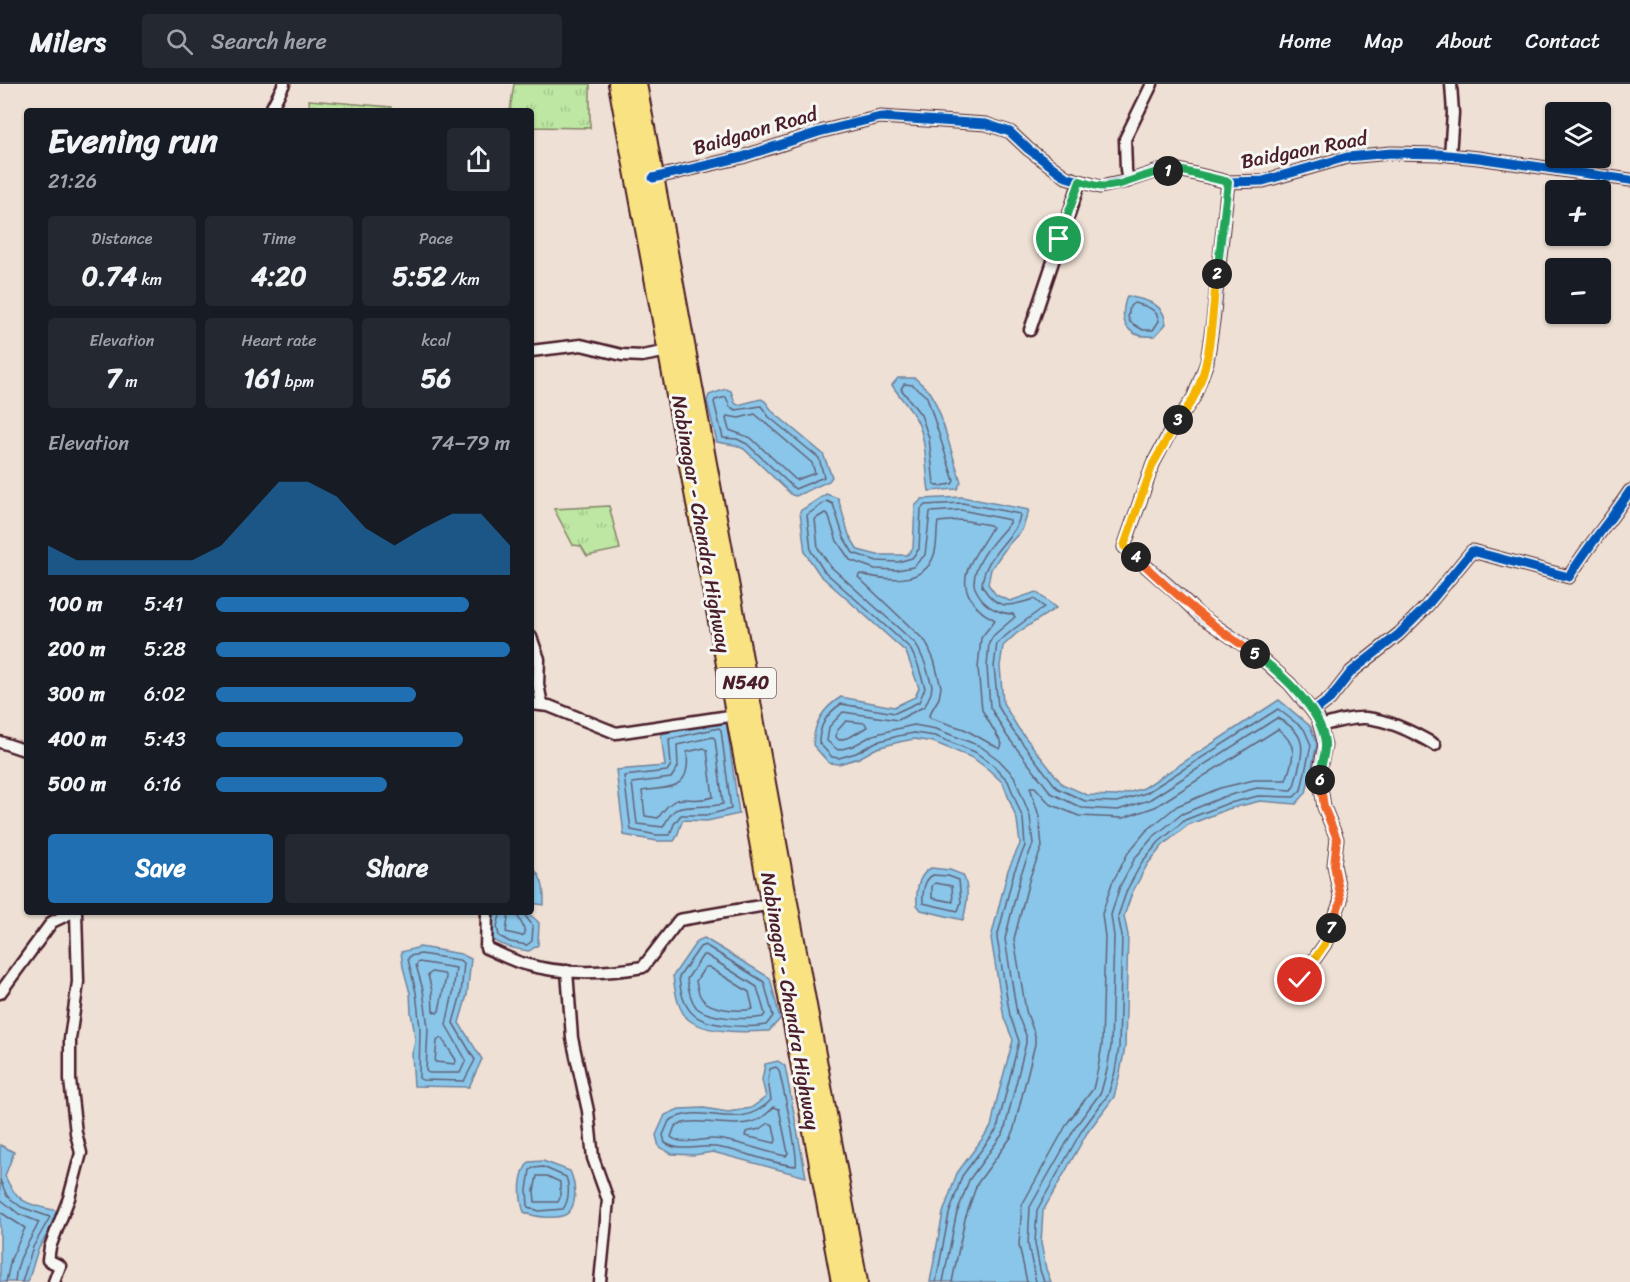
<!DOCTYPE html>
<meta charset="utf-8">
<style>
body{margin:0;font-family:Sriracha,sans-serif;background:#242831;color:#f1f3f6;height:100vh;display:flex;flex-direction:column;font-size:22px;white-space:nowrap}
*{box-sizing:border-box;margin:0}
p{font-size:20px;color:#9ea1a6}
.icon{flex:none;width:33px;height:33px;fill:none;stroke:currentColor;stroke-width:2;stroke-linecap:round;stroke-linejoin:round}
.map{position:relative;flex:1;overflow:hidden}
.panel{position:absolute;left:24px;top:24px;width:510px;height:807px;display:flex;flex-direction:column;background:#171b24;border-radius:6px;box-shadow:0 2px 4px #0004}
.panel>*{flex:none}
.buttons{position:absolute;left:1545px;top:18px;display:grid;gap:12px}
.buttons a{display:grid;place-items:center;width:66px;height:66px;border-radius:6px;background:#171b24;box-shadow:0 2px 4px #0004;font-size:30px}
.pin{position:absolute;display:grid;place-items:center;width:51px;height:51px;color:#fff;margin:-26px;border:3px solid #fff;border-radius:50%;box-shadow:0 2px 6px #0007}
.km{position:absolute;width:30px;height:30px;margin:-15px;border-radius:50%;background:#222;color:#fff;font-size:16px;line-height:30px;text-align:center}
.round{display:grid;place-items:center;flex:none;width:63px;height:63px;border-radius:6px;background:#242831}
.summary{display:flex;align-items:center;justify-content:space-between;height:102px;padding:0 24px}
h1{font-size:33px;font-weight:800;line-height:45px}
.figures{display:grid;grid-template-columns:repeat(3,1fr);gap:9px;height:102px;padding:6px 24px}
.figures div{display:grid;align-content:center;border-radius:6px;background:#242831;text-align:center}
.figures b{font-size:26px;font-weight:800}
.figures small{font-size:16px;font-weight:400}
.figures p{font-size:16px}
.chart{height:168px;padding:12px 24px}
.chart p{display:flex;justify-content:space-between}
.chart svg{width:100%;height:108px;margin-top:6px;fill:#1f6fb2;opacity:.7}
.action{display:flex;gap:12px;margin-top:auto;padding:12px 24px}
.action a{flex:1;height:69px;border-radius:6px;background:#1f6fb2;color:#fff;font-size:24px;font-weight:800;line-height:69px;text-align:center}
.action a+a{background:#242831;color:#f1f3f6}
ul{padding:0 24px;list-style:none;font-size:20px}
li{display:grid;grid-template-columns:96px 72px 1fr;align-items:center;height:45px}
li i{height:15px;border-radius:8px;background:#1f6fb2}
header{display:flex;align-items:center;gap:36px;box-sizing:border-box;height:84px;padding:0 30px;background:#171b24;border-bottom:2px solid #363941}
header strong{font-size:28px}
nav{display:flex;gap:33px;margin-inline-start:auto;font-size:21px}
.search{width:420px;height:54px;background:#242831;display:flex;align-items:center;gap:15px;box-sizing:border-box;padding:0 21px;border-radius:6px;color:#9ea1a6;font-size:22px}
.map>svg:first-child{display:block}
.grass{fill:url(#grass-tufts);stroke:#848367;stroke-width:1.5}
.water{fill:#89c6e9;stroke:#70839d;stroke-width:1.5}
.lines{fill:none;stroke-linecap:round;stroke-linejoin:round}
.shore{stroke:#636277;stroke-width:1.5}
.street-casing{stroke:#4a1f2b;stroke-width:15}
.highway-casing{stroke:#4a1f2b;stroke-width:24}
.street{stroke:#f6f6f2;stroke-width:10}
.highway{stroke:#f8e281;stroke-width:20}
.cycleway-casing{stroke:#f6f6f2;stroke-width:13}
.cycleway{stroke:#0057b8;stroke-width:9}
.split-1-casing{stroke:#fff;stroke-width:12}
.split-2-casing{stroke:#fff;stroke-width:12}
.split-3-casing{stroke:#fff;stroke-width:12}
.split-4-casing{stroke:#fff;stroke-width:12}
.split-5-casing{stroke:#fff;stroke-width:12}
.split-6-casing{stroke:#fff;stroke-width:12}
.split-7-casing{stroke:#fff;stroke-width:12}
.split-8-casing{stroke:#fff;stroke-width:12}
.split-1{stroke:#22a559;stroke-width:8}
.split-2{stroke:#22a559;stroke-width:8}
.split-3{stroke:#f5b400;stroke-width:8}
.split-4{stroke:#f5b400;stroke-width:8}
.split-5{stroke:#f0652b;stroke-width:8}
.split-6{stroke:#22a559;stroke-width:8}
.split-7{stroke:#f0652b;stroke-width:8}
.split-8{stroke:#f5b400;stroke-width:8}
.labels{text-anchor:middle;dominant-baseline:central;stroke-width:6;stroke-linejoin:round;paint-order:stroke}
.shield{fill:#f6f6f2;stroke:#7e6067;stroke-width:1.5}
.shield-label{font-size:18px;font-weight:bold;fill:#4a1f2b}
.street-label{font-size:20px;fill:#4a1f2b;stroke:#f6f6f2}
</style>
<header>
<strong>Milers</strong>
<div class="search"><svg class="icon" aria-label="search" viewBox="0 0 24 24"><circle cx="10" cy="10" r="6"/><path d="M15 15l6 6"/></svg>Search here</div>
<nav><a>Home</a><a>Map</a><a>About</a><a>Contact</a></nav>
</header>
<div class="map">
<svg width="1630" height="1198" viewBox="0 0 1630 1198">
<defs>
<pattern id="grass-tufts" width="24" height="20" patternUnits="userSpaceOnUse" patternTransform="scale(1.5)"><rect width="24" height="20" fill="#bde7a3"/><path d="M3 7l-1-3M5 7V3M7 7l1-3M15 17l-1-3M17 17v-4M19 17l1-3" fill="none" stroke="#a4c68c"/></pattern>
</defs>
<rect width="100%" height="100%" fill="#eee0d4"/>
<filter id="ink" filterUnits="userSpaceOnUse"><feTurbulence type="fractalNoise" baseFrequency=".0167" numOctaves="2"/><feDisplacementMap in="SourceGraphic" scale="12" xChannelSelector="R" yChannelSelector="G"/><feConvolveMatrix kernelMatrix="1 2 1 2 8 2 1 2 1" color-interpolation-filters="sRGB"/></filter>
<g filter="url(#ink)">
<g class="grass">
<path d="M 514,0 L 590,0 L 590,44 L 531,43 L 531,27 L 510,27 Z"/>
<path d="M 309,16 L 391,23 L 391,27 L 310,27 Z"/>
<path d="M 609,422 L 620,465 L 587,472 L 581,462 L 573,461 L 554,425 Z"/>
</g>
<g class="water">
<path d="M 1127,212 C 1145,216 1164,218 1166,240 L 1155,252 C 1126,255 1118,237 1127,212 Z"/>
<path d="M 898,294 L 915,294 L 931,309 L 940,330 L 961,398 L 957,405 L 929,407 C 925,384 927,352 915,333 C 908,322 899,312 892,301 Z"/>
<path d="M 726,305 L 731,307 L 735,319 L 738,321 L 761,315 L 765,317 L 773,328 L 823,370 L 832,393 L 829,397 L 796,412 L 792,411 L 744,365 L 735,361 L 717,358 L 707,317 L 709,311 Z"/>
<path d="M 826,410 L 838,414 L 849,451 L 858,466 L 877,471 L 907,471 L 913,464 L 915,422 L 922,415 L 962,413 L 1029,426 L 1022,446 L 1008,461 L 991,485 L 988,500 L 996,511 L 1010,517 L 1036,508 L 1056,524 L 1017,549 L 1003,562 L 1000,582 L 1003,619 L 1018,644 L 1062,700 L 1087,711 L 1117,712 L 1144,704 L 1279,616 L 1310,642 L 1317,660 L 1306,709 L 1296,720 L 1260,717 L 1228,725 L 1188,741 L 1163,761 L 1147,781 L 1132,809 L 1124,832 L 1128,851 L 1125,963 L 1120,989 L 1114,1013 L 1087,1049 L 1043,1127 L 1041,1159 L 1046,1185 L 1051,1198 L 930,1198 L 943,1129 L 957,1089 L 991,1043 L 997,1015 L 1013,956 L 1004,934 L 991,854 L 1008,786 L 1020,760 L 1017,736 L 1003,699 L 989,686 L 973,674 L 933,658 L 914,655 L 899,658 L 877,664 L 859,674 L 839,680 L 829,679 L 813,661 C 814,639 822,625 841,613 L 894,623 L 915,613 L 919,604 L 906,568 L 820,491 L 805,469 L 800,427 Z"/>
<path d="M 726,636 L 739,730 L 707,737 L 683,736 C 679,743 679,751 674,757 L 657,757 L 624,751 L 616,686 L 665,682 L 661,650 Z"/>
<path d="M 931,784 L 950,786 L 963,791 C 970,805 967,821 963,836 L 921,826 L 917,821 C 916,807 918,791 931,784 Z"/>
<path d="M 531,786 L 535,786 C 544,797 544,807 544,821 L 531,819 Z"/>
<path d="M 502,828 C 519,828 527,825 539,839 L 538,861 L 529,867 C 516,865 504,863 493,856 L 491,842 L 495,830 Z"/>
<path d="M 704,854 L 770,894 L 780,935 L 769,947 C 746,948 708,950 689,936 C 677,926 675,906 673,892 L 697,857 Z"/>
<path d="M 420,863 L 461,870 L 471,875 L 467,911 L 459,939 L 482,975 L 469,1003 L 414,1002 L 412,970 L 415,958 L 414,945 L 411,929 L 410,909 L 403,883 L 401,868 Z"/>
<path d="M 778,977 L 785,982 L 806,1093 L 713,1068 L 694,1071 L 672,1070 L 659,1063 L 656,1051 L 665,1031 L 679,1025 L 704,1024 L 728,1028 L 751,1024 L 766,1013 L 762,996 L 765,980 Z"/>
<path d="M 0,1061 L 14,1068 L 5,1092 C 18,1122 31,1120 61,1128 L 38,1165 L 28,1198 L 0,1198 Z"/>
<path d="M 543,1077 L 570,1087 C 575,1098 578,1118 569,1128 C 561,1137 533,1133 524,1128 C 519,1114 518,1090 529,1078 Z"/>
</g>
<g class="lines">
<g class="shore">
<path d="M 1134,219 C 1145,222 1157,224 1159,237 L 1153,246 L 1143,246 L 1130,238 L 1128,233 L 1130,222 Z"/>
<path d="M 904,300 L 913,301 L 927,313 L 954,397 L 952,400 L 940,402 L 934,400 L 929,354 L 921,331 L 901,305 Z"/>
<path d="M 726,313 L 730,323 L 736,326 L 761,322 L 769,333 L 819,374 L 824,393 L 795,405 L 747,360 L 737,355 L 723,354 L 714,318 L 715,316 Z"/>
<path d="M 755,330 L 812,379 L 815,389 L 796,396 L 751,354 L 729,346 L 726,335 L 727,332 L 739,334 Z"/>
<path d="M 961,436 L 990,441 L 992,443 C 977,472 948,495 980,526 C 984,531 991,533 995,536 L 981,554 L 978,584 L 982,626 L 1002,660 L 1000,665 L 964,645 L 930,634 L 929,631 L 939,614 L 941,603 L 934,576 L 926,558 L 858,493 L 860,490 C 885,496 924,502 934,471 C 938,460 936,448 938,438 Z"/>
<path d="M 846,637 L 865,639 L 867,643 L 850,653 L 839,656 L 836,653 L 837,647 Z"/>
<path d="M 719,644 L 721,646 L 731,725 L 707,731 L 681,731 L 674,740 L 670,751 L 657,751 L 631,746 L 624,692 L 667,687 L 671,681 L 669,655 Z"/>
<path d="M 713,653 L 715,655 L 723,720 C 710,724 680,721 674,727 C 669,731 666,738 663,743 L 637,740 L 632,699 L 671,694 L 678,683 L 677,661 Z"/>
<path d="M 704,664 L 707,666 L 713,713 C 685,722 680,702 658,734 L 645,732 L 642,707 C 659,703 685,708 687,683 C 688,678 687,673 687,668 Z"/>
<path d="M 933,791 L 948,792 L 959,796 L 961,818 L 958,827 L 923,819 C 922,810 924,795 933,791 Z"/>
<path d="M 935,799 L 952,802 L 953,818 L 932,814 L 932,802 Z"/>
<path d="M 501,828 L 497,842 L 499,852 L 510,858 L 527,861 L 532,857 L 533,842 L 526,833 L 525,828"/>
<path d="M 509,828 L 506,848 L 522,852 L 525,850 C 525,841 518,837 517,828"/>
<path d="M 705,861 L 764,898 L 773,932 L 766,941 C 748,944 705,943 692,929 C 683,920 680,905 679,893 L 700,863 Z"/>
<path d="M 421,870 L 459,876 L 464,879 L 461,910 L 453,939 L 475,976 L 464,997 L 422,996 L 419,994 L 420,944 L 416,908 L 408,875 L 410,872 Z"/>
<path d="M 706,871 L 757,903 L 765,930 L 763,933 C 747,936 708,935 696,923 C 690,915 688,904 687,895 L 703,871 Z"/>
<path d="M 419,878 L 456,884 L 453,909 L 446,941 L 466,976 L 460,989 L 429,989 L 426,987 L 428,944 L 423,906 L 416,881 Z"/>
<path d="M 705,883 L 709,883 L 749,908 L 753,925 C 740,928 711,926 702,915 C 699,911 697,903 696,897 Z"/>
<path d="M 432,888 L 444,890 L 446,893 L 439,927 L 437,929 L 433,927 L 432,907 L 428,891 Z"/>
<path d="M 440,954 L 443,956 L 456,976 L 455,980 L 435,978 L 437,957 Z"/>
<path d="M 776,983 L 779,986 C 783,1005 799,1070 796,1082 C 770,1080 742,1066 715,1063 C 697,1061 681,1069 665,1059 L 663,1051 L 669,1037 C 702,1016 737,1051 771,1016 L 768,996 L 770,985 Z"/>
<path d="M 774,1023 L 779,1025 L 788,1069 L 786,1072 C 764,1068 734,1055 712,1055 C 699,1055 682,1062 671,1053 L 675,1042 C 696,1031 729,1046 755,1037 C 762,1035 769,1028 774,1023 Z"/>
<path d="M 769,1039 L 773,1041 L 776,1056 L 775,1059 L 745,1052 L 746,1048 L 760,1045 Z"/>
<path d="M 543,1083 L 566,1093 C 570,1103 569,1117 563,1125 L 539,1127 L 528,1123 L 527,1106 L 530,1086 L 533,1084 Z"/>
<path d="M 537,1092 L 547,1092 L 560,1098 L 560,1114 L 558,1118 L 535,1118 L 534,1107 Z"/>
<path d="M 0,1096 L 7,1112 L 21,1123 L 50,1133 L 33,1163 L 22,1198"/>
<path d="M 0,1115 L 19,1130 L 39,1138 C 30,1158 16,1174 15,1198"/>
<path d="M 0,1128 L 25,1144 L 11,1175 L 6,1198"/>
<path d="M 936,1198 L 949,1130 L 962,1092 L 997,1045 L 1019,957 L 1010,932 L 997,854 L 1014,788 L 1025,762 L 1023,735 L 1008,697 L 993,681 L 975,668 L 935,652 L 914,649 L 898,652 L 876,658 L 856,669 L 839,674 L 832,673 L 819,659 C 819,642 827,629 841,620 L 895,629 L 919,618 L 925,604 L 918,581 L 910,564 L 824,487 L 811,467 L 807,431 L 827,417 L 833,420 L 844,454 L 853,469 L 877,477 L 898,478 L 912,474 L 919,465 L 921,425 L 925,421 L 962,419 L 1020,430 C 1019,452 983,470 982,502 C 998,528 1009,522 1034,515 L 1044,523 L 1014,545 L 997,559 L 994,583 L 998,622 L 1013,647 L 1057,704 L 1085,717 L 1117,718 L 1146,709 L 1278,625 L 1304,645 L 1311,661 L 1301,706 L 1294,713 L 1258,712 L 1226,720 L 1185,736 L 1159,758 L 1142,778 L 1127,806 L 1118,832 L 1122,852 L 1119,963 L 1115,988 L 1108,1011 L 1082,1046 L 1037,1126 L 1035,1159 L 1040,1186 L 1044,1198"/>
<path d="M 943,1198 L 956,1132 L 969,1096 L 1004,1048 L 1026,959 L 1026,951 L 1017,930 L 1005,855 L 1021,790 L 1033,760 L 1030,732 L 1014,692 L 999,676 L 980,662 L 936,645 L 914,641 L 896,645 L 873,651 L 853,662 L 838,666 L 827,657 L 829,643 L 843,628 L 898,636 L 925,622 L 931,609 L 932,602 L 925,579 L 916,560 L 830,482 L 818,464 L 815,435 L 825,429 L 828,430 L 837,457 L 850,476 L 875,485 L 897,486 L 913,483 L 925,471 L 930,428 L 961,426 L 1010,436 L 1010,439 C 996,455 973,478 974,500 C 975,507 980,512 983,517 C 990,525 1003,530 1013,530 L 1015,533 L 994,551 L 989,559 L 987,583 L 990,623 L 1007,652 L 1051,709 L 1082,724 L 1118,726 L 1149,716 L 1277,634 C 1312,651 1302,671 1294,702 L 1291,706 L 1257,704 L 1223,713 L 1182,730 L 1153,753 L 1135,774 L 1120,802 L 1111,831 L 1114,852 L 1111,962 L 1107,986 L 1101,1008 L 1076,1042 L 1030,1123 L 1028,1160 L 1036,1198"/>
<path d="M 952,1198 L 965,1135 L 977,1100 L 1012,1052 L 1035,960 L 1035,951 L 1026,927 L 1014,855 L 1030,793 L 1042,763 L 1039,732 L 1030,703 L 1035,703 L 1050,720 L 1079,732 L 1123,734 L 1155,723 L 1278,645 C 1299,662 1294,673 1286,696 L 1254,696 L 1220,704 L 1177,722 L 1146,747 L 1128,769 L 1112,799 L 1102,830 L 1105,853 L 1102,961 L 1098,984 L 1093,1005 L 1068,1038 L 1022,1121 L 1019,1161 L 1027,1198"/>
</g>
<g class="street-casing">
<g id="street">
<path d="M 270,27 L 284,0"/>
<path d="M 1450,71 L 1453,29 L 1451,0"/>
<path d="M 653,94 L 742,73 L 819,48 L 880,33 L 986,40 L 1010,48 L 1028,65 L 1066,93 L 1100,103 L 1128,97 L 1158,87 L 1179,86 L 1228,98 L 1263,97 L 1347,73 L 1391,69 L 1438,70 L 1478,74 L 1630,96"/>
<path d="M 1128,97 L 1126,86 L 1125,55 L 1152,0"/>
<path d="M 1228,98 L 1213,237 L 1207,278 L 1194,313 L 1170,348 L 1153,380 L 1124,463 L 1180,512 L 1199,531 L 1258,571 L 1290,600 L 1318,634 L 1325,661 L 1319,690 L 1324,723 L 1337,755 L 1334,781 L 1341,816 L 1325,860 L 1290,910"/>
<path d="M 1030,246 L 1080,97"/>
<path d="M 531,267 L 581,261 L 622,271 L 642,272 L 669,267"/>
<path d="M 531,553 L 539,575 L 538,600 L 542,621"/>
<path d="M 531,620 L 549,622 L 616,649 L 736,631"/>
<path d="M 1313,628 L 1330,615 L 1351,588 L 1399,550 L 1426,523 L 1472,467 L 1569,493 C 1587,463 1610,437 1630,407"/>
<path d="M 1320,642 C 1335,638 1351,633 1366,634 C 1390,636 1415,649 1435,661"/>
<path d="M 0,658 L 27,667"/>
<path d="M 487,828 L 486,864 C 498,869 509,875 521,879 C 560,891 603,890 643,883 L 679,836 L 772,820"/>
<path d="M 567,887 L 572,954 L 588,1027 L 593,1074 L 608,1116 L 600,1198"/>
<path d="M 0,909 L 52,838 L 73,828"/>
<path d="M 54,1198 L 60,1182 L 48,1176 L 50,1163 L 69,1114 L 81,1069 L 76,1049 L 70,996 L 70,955 L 78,898 L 76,828"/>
</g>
</g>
<g class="highway-casing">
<g id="highway">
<path d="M 619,0 L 842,1198"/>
<path d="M 636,0 L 857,1198"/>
</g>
</g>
<use href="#street" class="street"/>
<use href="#highway" class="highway"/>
<g class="cycleway-casing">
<g id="cycleway">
<path d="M 653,94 L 742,73 L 819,48 L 880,33 L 986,40 L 1010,48 L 1028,65 L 1066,93 L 1100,103 L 1128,97 L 1158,87 L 1179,86 L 1228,98 L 1263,97 L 1347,73 L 1391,69 L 1438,70 L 1478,74 L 1630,96"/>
<path d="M 1228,98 L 1213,237 L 1207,278 L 1194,313 L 1170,348 L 1153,380 L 1124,463 L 1180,512 L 1199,531 L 1258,571 L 1290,600 L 1318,634 L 1325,661 L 1319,690 L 1324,723 L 1337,755 L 1334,781 L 1341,816 L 1325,860 L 1290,910"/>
<path d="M 1313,628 L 1330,615 L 1351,588 L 1399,550 L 1426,523 L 1472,467 L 1569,493 C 1587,463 1610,437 1630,407"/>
</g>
</g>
<use href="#cycleway" class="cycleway"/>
</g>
</g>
<g class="lines" filter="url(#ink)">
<g class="split-1-casing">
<path id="split-1" d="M 1059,155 L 1080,97 C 1086,99 1092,101 1098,102 C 1118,106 1147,87 1168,87"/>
</g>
<g class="split-2-casing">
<path id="split-2" d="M 1168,87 L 1179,86 L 1228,98 L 1217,190"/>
</g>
<g class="split-3-casing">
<path id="split-3" d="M 1178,336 C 1183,329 1190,321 1194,313 C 1213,275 1211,232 1217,190"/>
</g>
<g class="split-4-casing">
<path id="split-4" d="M 1136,473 L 1124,462 L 1153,380 L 1178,336"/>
</g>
<g class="split-5-casing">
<path id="split-5" d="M 1136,473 C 1173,509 1212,542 1255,570"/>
</g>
<g class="split-6-casing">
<path id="split-6" d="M 1255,570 C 1281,589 1322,626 1325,659 C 1326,672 1319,684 1320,696"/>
</g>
<g class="split-7-casing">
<path id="split-7" d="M 1320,696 L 1324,723 L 1337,755 L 1334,781 L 1341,816 L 1331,844"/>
</g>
<g class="split-8-casing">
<path id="split-8" d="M 1300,896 L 1325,860 L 1331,844"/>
</g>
<use href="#split-1" class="split-1"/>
<use href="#split-2" class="split-2"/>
<use href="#split-3" class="split-3"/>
<use href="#split-4" class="split-4"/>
<use href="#split-5" class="split-5"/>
<use href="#split-6" class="split-6"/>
<use href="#split-7" class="split-7"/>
<use href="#split-8" class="split-8"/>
</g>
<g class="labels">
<rect class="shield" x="716" y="584" width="60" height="30" rx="4.5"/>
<g class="shield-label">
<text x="746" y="599">N540</text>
</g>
<g class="street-label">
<text transform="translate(755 47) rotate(-16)">Baidgaon Road</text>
<text transform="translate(1304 66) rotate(-11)">Baidgaon Road</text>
<text transform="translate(701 440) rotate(80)">Nabinagar - Chandra Highway</text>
<text transform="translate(790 917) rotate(80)">Nabinagar - Chandra Highway</text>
</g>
</g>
</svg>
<div class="buttons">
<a><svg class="icon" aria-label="layers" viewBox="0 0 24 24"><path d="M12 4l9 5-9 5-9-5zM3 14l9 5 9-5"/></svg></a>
<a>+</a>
<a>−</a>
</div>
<div class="pin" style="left:1059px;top:155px;background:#1e9e55"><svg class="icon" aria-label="arrive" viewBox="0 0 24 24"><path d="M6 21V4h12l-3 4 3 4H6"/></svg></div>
<div class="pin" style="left:1300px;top:896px;background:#d93025"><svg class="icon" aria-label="check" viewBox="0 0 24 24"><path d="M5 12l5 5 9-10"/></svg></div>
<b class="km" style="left:1168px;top:87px">1</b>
<b class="km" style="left:1217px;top:190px">2</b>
<b class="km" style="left:1178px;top:336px">3</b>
<b class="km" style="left:1136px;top:473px">4</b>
<b class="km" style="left:1255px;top:570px">5</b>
<b class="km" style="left:1320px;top:696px">6</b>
<b class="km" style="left:1331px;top:844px">7</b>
<section class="panel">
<div class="summary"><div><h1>Evening run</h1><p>21:26</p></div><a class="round"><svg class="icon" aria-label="share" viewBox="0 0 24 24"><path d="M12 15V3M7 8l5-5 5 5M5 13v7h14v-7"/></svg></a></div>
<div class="figures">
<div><p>Distance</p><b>0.74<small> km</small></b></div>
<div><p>Time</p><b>4:20</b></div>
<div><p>Pace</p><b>5:52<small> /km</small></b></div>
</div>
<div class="figures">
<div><p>Elevation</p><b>7<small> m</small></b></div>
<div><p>Heart rate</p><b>161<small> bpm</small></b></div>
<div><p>kcal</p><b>56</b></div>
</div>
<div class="chart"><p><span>Elevation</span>74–79 m</p>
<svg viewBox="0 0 160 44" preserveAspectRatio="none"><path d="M0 44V32L10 38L20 38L30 38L40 38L50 38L60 32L70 19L80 6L90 6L100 12L110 25L120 32L130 25L140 19L150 19L160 32V44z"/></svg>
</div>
<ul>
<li><b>100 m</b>5:41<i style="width:86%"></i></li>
<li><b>200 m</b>5:28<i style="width:100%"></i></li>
<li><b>300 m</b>6:02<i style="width:68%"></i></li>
<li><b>400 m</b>5:43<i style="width:84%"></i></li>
<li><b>500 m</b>6:16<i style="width:58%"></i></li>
</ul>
<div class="action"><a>Save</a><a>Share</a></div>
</section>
</div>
